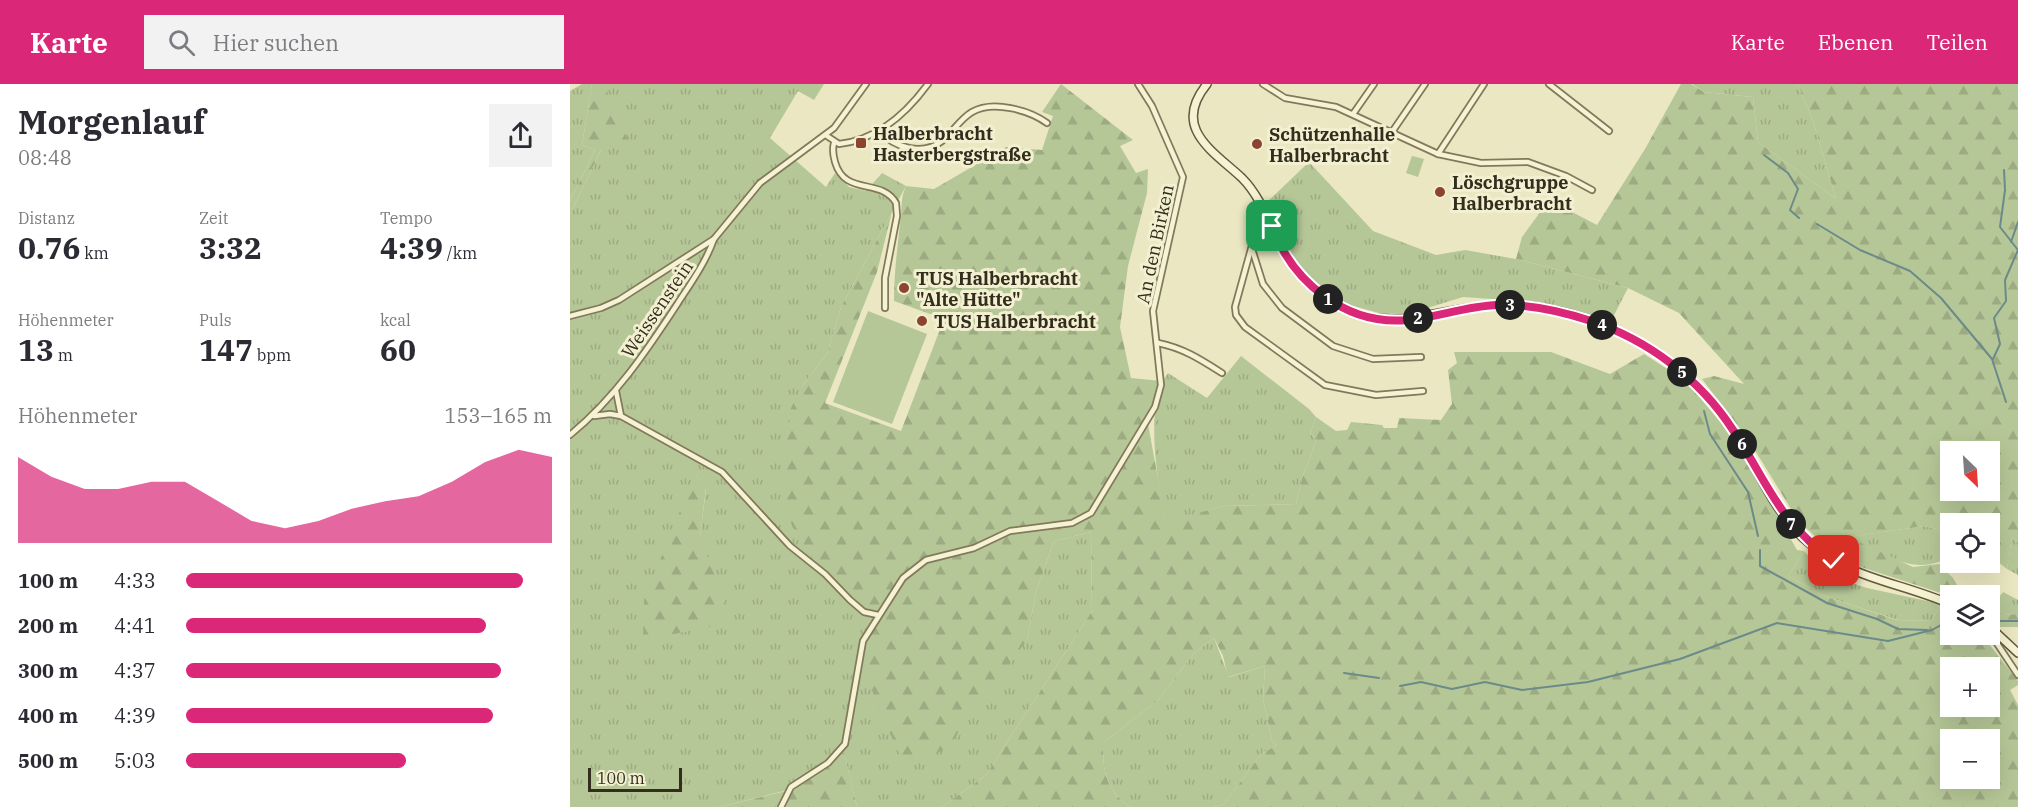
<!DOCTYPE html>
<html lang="de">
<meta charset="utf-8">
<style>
body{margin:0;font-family:"IBM Plex Serif",serif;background:#f2f2f3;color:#2b2b33;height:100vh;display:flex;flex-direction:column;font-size:22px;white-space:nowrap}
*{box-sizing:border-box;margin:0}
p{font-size:20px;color:#7c7c81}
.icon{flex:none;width:33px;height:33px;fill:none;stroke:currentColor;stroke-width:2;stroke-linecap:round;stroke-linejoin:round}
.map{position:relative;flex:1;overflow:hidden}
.drawer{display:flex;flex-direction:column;background:#fff;width:570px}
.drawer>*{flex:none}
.needle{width:39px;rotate:155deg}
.tools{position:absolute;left:1370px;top:357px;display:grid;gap:12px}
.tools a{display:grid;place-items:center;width:60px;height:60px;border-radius:0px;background:#fff;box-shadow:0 6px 24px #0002;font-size:30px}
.scale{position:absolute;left:18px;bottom:15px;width:94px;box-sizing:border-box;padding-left:6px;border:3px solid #332d1e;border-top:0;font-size:16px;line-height:21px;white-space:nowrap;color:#332d1e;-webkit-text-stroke:4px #f2f0d1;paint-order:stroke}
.pin{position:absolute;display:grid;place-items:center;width:51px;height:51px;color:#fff;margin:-26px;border-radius:12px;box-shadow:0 3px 9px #0006}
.km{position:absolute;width:30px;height:30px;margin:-15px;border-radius:50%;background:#222;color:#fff;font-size:16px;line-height:30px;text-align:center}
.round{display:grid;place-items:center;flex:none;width:63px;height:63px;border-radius:0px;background:#f2f2f3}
.headline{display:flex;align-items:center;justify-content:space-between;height:102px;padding:0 18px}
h1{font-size:33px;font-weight:700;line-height:45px}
.metrics{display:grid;grid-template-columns:repeat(3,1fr);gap:9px;height:102px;padding:6px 18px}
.metrics div{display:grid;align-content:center}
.metrics b{font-size:30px;font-weight:700}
.metrics small{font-size:16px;font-weight:400}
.metrics p{font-size:16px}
.chart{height:168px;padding:12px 18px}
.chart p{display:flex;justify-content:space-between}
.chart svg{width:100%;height:108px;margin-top:6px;fill:#db2777;opacity:.7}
ul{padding:0 18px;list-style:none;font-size:20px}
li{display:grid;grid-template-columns:96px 72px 1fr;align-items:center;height:45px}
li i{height:15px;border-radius:8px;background:#db2777}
header{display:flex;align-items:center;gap:36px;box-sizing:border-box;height:84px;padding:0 30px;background:#db2777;color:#fff}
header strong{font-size:28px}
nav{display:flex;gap:33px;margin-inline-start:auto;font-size:21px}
.search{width:420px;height:54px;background:#f2f2f3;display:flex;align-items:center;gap:15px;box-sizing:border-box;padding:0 21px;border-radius:0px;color:#7c7c81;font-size:22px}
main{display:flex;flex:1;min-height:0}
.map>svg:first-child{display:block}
.grass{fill:url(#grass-tufts);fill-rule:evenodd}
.forest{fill:url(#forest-firs);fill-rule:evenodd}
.garden{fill:#b6c797}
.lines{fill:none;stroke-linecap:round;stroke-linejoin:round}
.stream{stroke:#6c8a89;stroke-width:2}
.street-casing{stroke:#82795b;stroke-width:8}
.secondary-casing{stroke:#645a3e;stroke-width:10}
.street{stroke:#f6f3d4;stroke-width:4.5}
.secondary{stroke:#f6f3d4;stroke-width:7}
.route-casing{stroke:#fff;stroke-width:12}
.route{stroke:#db2777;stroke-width:8}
.poi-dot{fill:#8c442f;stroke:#f2f0d1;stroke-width:2}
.labels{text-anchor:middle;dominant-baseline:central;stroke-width:6;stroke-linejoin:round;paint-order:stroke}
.poi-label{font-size:18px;font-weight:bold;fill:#332d1e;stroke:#f2f0d1;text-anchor:start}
.street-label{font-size:18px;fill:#332d1e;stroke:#f2f0d1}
</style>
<header>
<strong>Karte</strong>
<div class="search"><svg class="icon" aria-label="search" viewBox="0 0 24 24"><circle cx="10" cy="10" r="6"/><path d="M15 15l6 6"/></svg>Hier suchen</div>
<nav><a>Karte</a><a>Ebenen</a><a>Teilen</a></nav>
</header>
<main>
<section class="drawer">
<div class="headline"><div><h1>Morgenlauf</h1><p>08:48</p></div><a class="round"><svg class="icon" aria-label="share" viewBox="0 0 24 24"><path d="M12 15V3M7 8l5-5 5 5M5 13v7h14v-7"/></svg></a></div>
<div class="metrics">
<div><p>Distanz</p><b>0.76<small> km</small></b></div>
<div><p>Zeit</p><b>3:32</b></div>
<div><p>Tempo</p><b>4:39<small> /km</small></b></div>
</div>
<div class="metrics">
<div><p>Höhenmeter</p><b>13<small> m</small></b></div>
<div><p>Puls</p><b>147<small> bpm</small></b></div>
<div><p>kcal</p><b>60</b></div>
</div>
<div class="chart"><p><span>Höhenmeter</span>153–165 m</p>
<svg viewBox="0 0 160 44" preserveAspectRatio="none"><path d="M0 44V9L10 17L20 22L30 22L40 19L50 19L60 27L70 35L80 38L90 35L100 30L110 27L120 25L130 19L140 11L150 6L160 9V44z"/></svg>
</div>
<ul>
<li><b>100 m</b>4:33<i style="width:92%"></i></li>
<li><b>200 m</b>4:41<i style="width:82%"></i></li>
<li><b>300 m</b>4:37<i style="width:86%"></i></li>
<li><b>400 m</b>4:39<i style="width:84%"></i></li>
<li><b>500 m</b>5:03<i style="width:60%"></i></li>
</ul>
</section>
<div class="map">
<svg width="1448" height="723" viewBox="0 0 1448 723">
<defs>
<pattern id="grass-tufts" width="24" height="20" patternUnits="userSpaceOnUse" patternTransform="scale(1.5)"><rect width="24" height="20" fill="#b6c797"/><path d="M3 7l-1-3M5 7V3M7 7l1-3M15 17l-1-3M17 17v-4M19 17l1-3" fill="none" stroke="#9dab82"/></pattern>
<pattern id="forest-firs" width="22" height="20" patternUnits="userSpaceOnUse" patternTransform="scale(1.5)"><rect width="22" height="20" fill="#b6c797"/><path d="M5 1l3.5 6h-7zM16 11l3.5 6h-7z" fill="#9dab82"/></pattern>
</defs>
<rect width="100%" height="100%" fill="#eae7c2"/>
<g class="grass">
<path d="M 12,0 L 22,0 L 12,61 L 25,66 L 0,117 L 0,7 Z"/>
<path d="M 34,0 L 254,0 L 244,16 L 228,7 L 200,54 L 256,103 L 265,89 L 279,103 L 296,107 L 312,89 L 336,102 L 271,223 L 257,270 L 232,302 L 282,516 L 306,541 L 296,557 L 457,556 L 466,508 L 484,457 L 521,448 L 522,527 L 416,691 L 372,723 L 287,723 L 274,669 L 269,676 L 222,705 L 149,723 L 0,723 L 0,130 L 31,66 ZM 125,390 L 136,404 L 130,454 Z"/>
<path d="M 1122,0 L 1228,0 L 1243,37 L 1266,115 L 1188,58 L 1183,13 L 1134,8 Z"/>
<path d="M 739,78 L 803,147 L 866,171 L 895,166 L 946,175 L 1058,204 L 1040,239 L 1001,225 L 950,217 L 893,213 L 841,229 L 812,230 L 780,221 L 756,210 L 724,175 L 696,119 Z"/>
<path d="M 671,272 L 739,325 L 746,333 L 740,350 L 747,355 L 732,394 L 726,420 L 653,422 L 596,439 C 588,402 573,319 598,289 L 637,314 Z"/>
<path d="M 1355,442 L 1380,448 L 1380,472 C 1346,495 1310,468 1277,453 Z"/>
<path d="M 1442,453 L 1448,458 L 1448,491 L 1437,485 Z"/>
<path d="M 1234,467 L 1257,491 L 1297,504 L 1371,520 L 1362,537 L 1328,536 L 1254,512 L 1218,492 Z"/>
<path d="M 1433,508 L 1448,516 L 1448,530 L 1419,532 L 1419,526 Z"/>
<path d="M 644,554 L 659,593 L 695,582 L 693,615 L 702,657 L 707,661 L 691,670 L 654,720 L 644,723 L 560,723 C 535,705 533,687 533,659 L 588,616 L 624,569 Z"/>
</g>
<g class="forest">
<path d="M 22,0 L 34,0 L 58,56 L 31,66 L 0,130 L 0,117 L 25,66 L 12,61 Z"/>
<path d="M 491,0 L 563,56 L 550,62 L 566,89 L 578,85 L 577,109 L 558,182 L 550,243 L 561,294 L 591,297 L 578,340 L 596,438 L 653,422 L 726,420 L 732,394 L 747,355 L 740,350 L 746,333 L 766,347 L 777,346 L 781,338 L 812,341 L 814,344 L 827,344 L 829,334 L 871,336 L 882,320 L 878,286 L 887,279 L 884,268 L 981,268 L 1040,290 L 1074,270 L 1116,297 L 1162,352 L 1227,466 L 1234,467 L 1218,492 L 1254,512 L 1327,536 L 1362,537 L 1371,520 L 1380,526 L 1380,550 L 1412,551 L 1448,597 L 1448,601 L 1440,606 L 1448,621 L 1448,723 L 644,723 L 654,720 L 691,670 L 707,661 L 702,657 L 693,615 L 695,582 L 658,593 L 653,572 L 644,554 L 624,569 L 588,616 L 533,659 C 533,687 535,705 560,723 L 372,723 L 416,691 L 522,527 L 521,448 L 484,457 L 466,508 L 457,556 L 377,664 L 336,685 C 326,661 292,593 293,570 C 293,559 300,550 306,541 L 287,525 L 282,516 L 243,475 L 222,442 L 212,400 L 221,324 L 232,302 L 257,270 L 271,223 L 322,128 L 307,188 L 255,319 L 331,347 L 374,235 L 324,217 C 324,187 328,160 331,130 C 332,119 331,113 336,102 L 364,105 L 436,63 L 472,66 L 483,32 L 472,28 ZM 1380,584 L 1419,584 L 1419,622 L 1380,622 ZM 1380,656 L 1419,656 L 1419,694 L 1380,694 Z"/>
<path d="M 1111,0 L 1121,0 L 1134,8 L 1183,13 L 1188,58 L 1266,115 L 1243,37 L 1228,0 L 1448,0 L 1448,458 L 1442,453 L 1437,485 L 1419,471 L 1419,440 L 1380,440 L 1380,448 L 1355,442 L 1278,453 L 1343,483 L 1369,480 L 1383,494 L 1393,511 L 1380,512 L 1288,482 L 1254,460 L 1229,438 L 1178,355 L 1132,295 L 1144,292 L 1174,300 L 1109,229 L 1058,204 L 946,175 L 952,153 L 979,116 L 1027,141 L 1075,65 ZM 1380,368 L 1419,368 L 1419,406 L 1380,406 Z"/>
<path d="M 125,390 L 136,403 L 130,454 L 155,517 L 145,542 L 73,556 L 74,516 Z"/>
<path d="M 1448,530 L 1448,543 L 1428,543 L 1419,536 L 1419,532 Z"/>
<path d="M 274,668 L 287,723 L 216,723 C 221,693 258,692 274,668 Z"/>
<path d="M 216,707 L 207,723 L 149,723 Z"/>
</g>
<g class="garden">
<path d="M 842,72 L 854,75 L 848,93 L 836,89 Z"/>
<path d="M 298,227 L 357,250 L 322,340 L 263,318 Z"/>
</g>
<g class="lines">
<g class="stream">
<path d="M 1194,71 L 1218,89 L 1228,105 L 1220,126 L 1229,134"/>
<path d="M 1247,140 L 1290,166 L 1340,187 L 1371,214 L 1422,275 L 1436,318"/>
<path d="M 1441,158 L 1448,138"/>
<path d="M 1423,275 L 1430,260 L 1424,234 L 1436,217 L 1435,196 L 1448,166 L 1430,143 L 1435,106 L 1434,86"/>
<path d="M 1134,327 L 1140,350 L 1178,408 L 1188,452"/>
<path d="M 1190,466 L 1190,482 L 1257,519 L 1307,535 L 1328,545 L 1357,546"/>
<path d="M 1429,537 L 1448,537"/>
<path d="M 774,589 L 809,594"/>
<path d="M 830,602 L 851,598 L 882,605 L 915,598 L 952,606 L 1018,598 L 1110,575 L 1207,539 L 1318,557 L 1362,546 L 1380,536"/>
</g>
<g class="street-casing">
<g id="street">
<path d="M 693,0 L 715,14 L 766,23 L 868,70 L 911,79 L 958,78 L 996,92 L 1022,106"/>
<path d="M 979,0 L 1039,47"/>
<path d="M 783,30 L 804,0"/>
<path d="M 310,47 C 324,64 353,72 372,57 C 383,48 390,35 402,28 C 423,16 459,26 477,39"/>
<path d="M 822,48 L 855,0"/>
<path d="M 257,52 L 269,60 C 308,56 336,30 358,0"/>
<path d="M 264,59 C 262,66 263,71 265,78 C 275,113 311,93 326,119 L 327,132 L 315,194 L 315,224"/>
<path d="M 868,70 L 914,0"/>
<path d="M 697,132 L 687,143 L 665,223 L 666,231 L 675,243 L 755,301 L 806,311 L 853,307"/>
<path d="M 682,165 L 693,200 L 712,224 L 763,262 L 803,275 L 851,273"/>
<path d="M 0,232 L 31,224 L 49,216 L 144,155 L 190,99 L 264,44 L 296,0"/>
<path d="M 588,259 C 613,264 630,275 652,289"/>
<path d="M 46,307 L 51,332 L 152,388 L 220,462 L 255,490 L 280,516 L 294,528 L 308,531"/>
<path d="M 24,332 L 40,330 L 51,332"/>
<path d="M 0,351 C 45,314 76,268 108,219 C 121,199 136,178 144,155"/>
<path d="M 1420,544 L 1426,558 L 1448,591"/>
<path d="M 211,723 L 221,703 L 258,679 L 275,660 L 293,557 L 333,494 L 356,476 L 404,464 L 440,447 L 502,439 L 521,429 L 585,323 L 591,301 L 583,227 L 613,93 L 582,22 L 568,0"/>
</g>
</g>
<g class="secondary-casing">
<g id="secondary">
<path d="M 637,0 C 601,44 643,67 672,94 C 689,111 697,134 707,155 C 718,178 735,199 755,213 C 814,256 865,223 927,221 C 976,219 1031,235 1073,260 C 1112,283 1147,317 1170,356 C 1189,389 1204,426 1233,454 C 1277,495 1327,497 1380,520"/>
<path d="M 1419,542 L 1448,569"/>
</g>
</g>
<use href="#street" class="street"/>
<use href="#secondary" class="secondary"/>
</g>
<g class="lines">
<g class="route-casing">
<path id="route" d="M 702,142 C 722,198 776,242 838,236 C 868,233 897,222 927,221 C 959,220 991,227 1021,237 C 1078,256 1130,295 1163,346 C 1198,399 1209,439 1264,477"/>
</g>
<use href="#route" class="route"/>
</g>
<g class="poi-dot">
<rect x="285" y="53" width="12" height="12" rx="3"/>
<circle cx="687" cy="60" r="6"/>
<circle cx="870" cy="108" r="6"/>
<circle cx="334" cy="204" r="6"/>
<circle cx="352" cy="237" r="6"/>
</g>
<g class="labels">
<g class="poi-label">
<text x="303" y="49">Halberbracht<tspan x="303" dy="21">Hasterbergstraße</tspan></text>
<text x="699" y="50">Schützenhalle<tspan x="699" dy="21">Halberbracht</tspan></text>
<text x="882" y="98">Löschgruppe<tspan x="882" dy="21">Halberbracht</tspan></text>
<text x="346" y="194">TUS Halberbracht<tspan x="346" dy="21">"Alte Hütte"</tspan></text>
<text x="364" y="237">TUS Halberbracht</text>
</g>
<g class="street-label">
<text transform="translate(585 160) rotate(-78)">An den Birken</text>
<text transform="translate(87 225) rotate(-56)">Weissenstein</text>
</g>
</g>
</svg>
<div class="tools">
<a><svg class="needle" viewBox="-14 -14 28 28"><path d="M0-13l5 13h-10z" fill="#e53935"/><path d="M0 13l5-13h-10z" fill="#7c7c81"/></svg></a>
<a><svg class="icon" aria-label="locate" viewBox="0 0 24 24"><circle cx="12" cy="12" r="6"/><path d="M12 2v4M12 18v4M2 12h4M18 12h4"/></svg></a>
<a><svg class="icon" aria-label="layers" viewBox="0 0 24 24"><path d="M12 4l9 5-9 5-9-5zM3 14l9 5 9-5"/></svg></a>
<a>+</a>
<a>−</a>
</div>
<div class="scale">100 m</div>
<div class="pin" style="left:702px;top:142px;background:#1e9e55"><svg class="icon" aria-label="arrive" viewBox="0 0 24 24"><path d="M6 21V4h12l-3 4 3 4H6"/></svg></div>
<div class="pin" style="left:1264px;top:477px;background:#d93025"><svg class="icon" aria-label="check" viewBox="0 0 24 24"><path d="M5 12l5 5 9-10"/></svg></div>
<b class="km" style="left:758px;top:215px">1</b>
<b class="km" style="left:848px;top:234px">2</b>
<b class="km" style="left:940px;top:221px">3</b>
<b class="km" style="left:1032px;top:241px">4</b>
<b class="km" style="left:1112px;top:288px">5</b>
<b class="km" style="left:1172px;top:360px">6</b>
<b class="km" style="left:1221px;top:440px">7</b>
</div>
</main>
